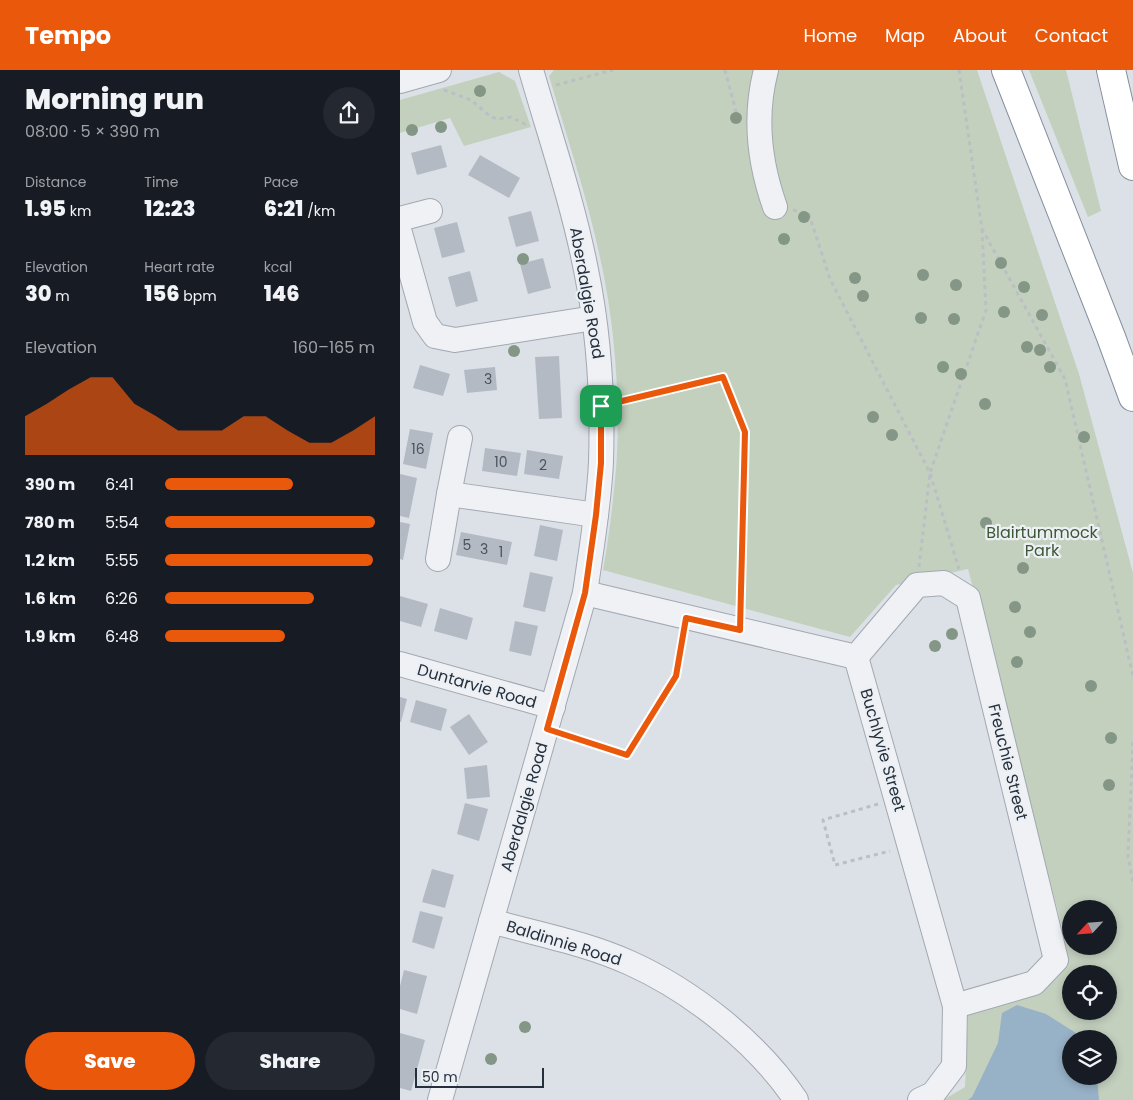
<!DOCTYPE html>
<meta charset="utf-8">
<style>
body{margin:0;font-family:Poppins,sans-serif;background:#242831;color:#f1f3f6;height:100vh;display:flex;flex-direction:column;font-size:19px;white-space:nowrap}
*{box-sizing:border-box;margin:0}
p{font-size:16px;color:#9ea1a6}
.icon{flex:none;width:28px;height:28px;fill:none;stroke:currentColor;stroke-width:2;stroke-linecap:round;stroke-linejoin:round}
.map{position:relative;flex:1;overflow:hidden}
.details{display:flex;flex-direction:column;background:#171b24;width:400px}
.details>*{flex:none}
.needle{width:32px;rotate:244deg}
.tools{position:absolute;left:662px;top:830px;display:grid;gap:10px}
.tools a{display:grid;place-items:center;width:55px;height:55px;border-radius:50%;background:#171b24;box-shadow:0 2px 8px #0003;font-size:25px}
.scale{position:absolute;left:15px;bottom:12px;width:129px;box-sizing:border-box;padding-left:5px;border:2px solid #26303d;border-top:0;font-size:14px;line-height:18px;white-space:nowrap;color:#26303d;-webkit-text-stroke:4px #ecf0f4;paint-order:stroke}
.pin{position:absolute;display:grid;place-items:center;width:42px;height:42px;color:#fff;margin:-21px;border-radius:10px;box-shadow:0 2px 8px #0006}
.round{display:grid;place-items:center;flex:none;width:52px;height:52px;border-radius:26px;background:#242831}
.head{display:flex;align-items:center;justify-content:space-between;height:85px;padding:0 25px}
h1{font-size:28px;font-weight:800;line-height:38px}
.metrics{display:grid;grid-template-columns:repeat(3,1fr);gap:8px;height:85px;padding:5px 25px}
.metrics div{display:grid;align-content:center}
.metrics b{font-size:21px;font-weight:800}
.metrics small{font-size:14px;font-weight:400}
.metrics p{font-size:14px}
.chart{height:140px;padding:10px 25px}
.chart p{display:flex;justify-content:space-between}
.chart svg{width:100%;height:90px;margin-top:5px;fill:#ea580c;opacity:.7}
.button{display:flex;gap:10px;margin-top:auto;padding:10px 25px}
.button a{flex:1;height:58px;border-radius:30px;background:#ea580c;color:#fff;font-size:20px;font-weight:800;line-height:58px;text-align:center}
.button a+a{background:#242831;color:#f1f3f6}
ul{padding:0 25px;list-style:none;font-size:16px}
li{display:grid;grid-template-columns:80px 60px 1fr;align-items:center;height:38px}
li i{height:12px;border-radius:6px;background:#ea580c}
header{display:flex;align-items:center;gap:30px;box-sizing:border-box;height:70px;padding:0 25px;background:#ea580c;color:#fff}
header strong{font-size:24px}
nav{display:flex;gap:28px;margin-inline-start:auto;font-size:18px}
main{display:flex;flex:1;min-height:0}
.map>svg:first-child{display:block}
.green{fill:#c3d0be;fill-rule:evenodd}
.water{fill:#97b1c7}
.building{fill:#b4bac3}
.lines{fill:none;stroke-linecap:round;stroke-linejoin:round}
.minor-casing{stroke:#a2a8b1;stroke-width:26}
.highway-casing{stroke:#848f9d;stroke-width:30}
.path{stroke:#bbbfc5;stroke-width:3;stroke-dasharray:4 4;stroke-linecap:butt}
.minor{stroke:#eff1f5;stroke-width:24}
.highway{stroke:#fff;stroke-width:28}
.tree{fill:#849685}
.route-casing{stroke:#fff;stroke-width:10}
.route{stroke:#ea580c;stroke-width:6}
.labels{text-anchor:middle;dominant-baseline:central;stroke-width:4.5;stroke-linejoin:round;paint-order:stroke}
.number-label{font-size:14px;fill:#4a525e}
.street-label{font-size:16px;fill:#26303d;stroke:#ecf0f4}
.park-label{font-size:16px;fill:#3c5834;stroke:#ecf0f4}
</style>
<header>
<strong>Tempo</strong>
<nav><a>Home</a><a>Map</a><a>About</a><a>Contact</a></nav>
</header>
<main>
<section class="details">
<div class="head"><div><h1>Morning run</h1><p>08:00 · 5 × 390 m</p></div><a class="round"><svg class="icon" aria-label="share" viewBox="0 0 24 24"><path d="M12 15V3M7 8l5-5 5 5M5 13v7h14v-7"/></svg></a></div>
<div class="metrics">
<div><p>Distance</p><b>1.95<small> km</small></b></div>
<div><p>Time</p><b>12:23</b></div>
<div><p>Pace</p><b>6:21<small> /km</small></b></div>
</div>
<div class="metrics">
<div><p>Elevation</p><b>30<small> m</small></b></div>
<div><p>Heart rate</p><b>156<small> bpm</small></b></div>
<div><p>kcal</p><b>146</b></div>
</div>
<div class="chart"><p><span>Elevation</span>160–165 m</p>
<svg viewBox="0 0 160 44" preserveAspectRatio="none"><path d="M0 44V25L10 19L20 12L30 6L40 6L50 19L60 25L70 32L80 32L90 32L100 25L110 25L120 32L130 38L140 38L150 32L160 25V44z"/></svg>
</div>
<ul>
<li><b>390 m</b>6:41<i style="width:61%"></i></li>
<li><b>780 m</b>5:54<i style="width:100%"></i></li>
<li><b>1.2 km</b>5:55<i style="width:99%"></i></li>
<li><b>1.6 km</b>6:26<i style="width:71%"></i></li>
<li><b>1.9 km</b>6:48<i style="width:57%"></i></li>
</ul>
<div class="button"><a>Save</a><a>Share</a></div>
</section>
<div class="map">
<svg width="733" height="1030" viewBox="0 0 733 1030">
<rect width="100%" height="100%" fill="#dce1e7"/>
<g class="green">
<path d="M 154,0 L 577,0 L 679,304 L 733,503 L 733,1030 L 543,1030 L 565,1017 L 568,944 L 668,896 L 662,857 L 568,499 L 496,515 L 450,567 L 203,500 C 209,467 213,433 216,399 C 221,335 215,255 201,192 C 188,129 167,68 149,6 ZM 671,839 L 709,839 L 709,876 L 671,876 ZM 671,904 L 709,904 L 709,941 L 671,941 ZM 671,969 L 709,969 L 709,1006 L 671,1006 Z"/>
<path d="M 629,0 L 666,0 L 701,141 L 688,147 Z"/>
<path d="M 99,2 L 115,11 L 131,57 L 64,76 L 50,48 L 0,63 L 0,30 Z"/>
</g>
<path class="water" d="M 617,935 L 646,944 L 679,965 L 681,969 L 671,969 L 671,1006 L 697,1006 L 699,1030 L 568,1030 L 572,1027 L 598,973 L 602,943 Z"/>
<g class="building">
<path d="M 41,75 L 47,97 L 17,105 L 11,83 Z"/>
<path d="M 80,85 L 120,108 L 109,128 L 68,105 Z"/>
<path d="M 131,141 L 139,171 L 116,177 L 108,147 Z"/>
<path d="M 57,152 L 65,182 L 42,188 L 34,158 Z"/>
<path d="M 143,188 L 151,218 L 128,224 L 120,194 Z"/>
<path d="M 70,201 L 78,231 L 56,237 L 48,207 Z"/>
<path d="M 159,286 L 162,348 L 139,349 L 135,287 Z"/>
<path d="M 20,295 L 50,304 L 43,326 L 13,318 Z"/>
<path d="M 95,297 L 97,320 L 67,323 L 64,300 Z"/>
<path d="M 10,359 L 33,363 L 26,399 L 3,394 Z"/>
<path d="M 85,378 L 121,383 L 117,406 L 82,401 Z"/>
<path d="M 127,380 L 163,386 L 159,409 L 124,404 Z"/>
<path d="M 0,404 L 17,408 L 9,448 L 0,446 Z"/>
<path d="M 0,452 L 10,454 L 3,490 L 0,489 Z"/>
<path d="M 140,455 L 163,460 L 157,491 L 134,486 Z"/>
<path d="M 61,462 L 112,472 L 107,495 L 56,485 Z"/>
<path d="M 130,502 L 153,507 L 145,542 L 123,537 Z"/>
<path d="M 0,526 L 28,534 L 21,557 L 0,551 Z"/>
<path d="M 40,538 L 73,548 L 67,570 L 34,561 Z"/>
<path d="M 115,551 L 138,556 L 131,586 L 109,581 Z"/>
<path d="M 0,627 L 7,629 L 1,652 L 0,652 Z"/>
<path d="M 16,630 L 47,639 L 41,661 L 10,652 Z"/>
<path d="M 69,644 L 88,672 L 69,685 L 50,657 Z"/>
<path d="M 87,695 L 90,727 L 67,729 L 64,698 Z"/>
<path d="M 65,733 L 88,739 L 79,771 L 57,764 Z"/>
<path d="M 32,799 L 54,805 L 45,838 L 22,832 Z"/>
<path d="M 20,841 L 43,847 L 34,879 L 12,872 Z"/>
<path d="M 4,900 L 27,906 L 17,944 L 0,939 L 0,916 Z"/>
<path d="M 0,963 L 25,970 L 11,1021 L 0,1018 Z"/>
</g>
<g class="lines">
<g class="minor-casing">
<g id="minor">
<path d="M 366,0 C 354,46 359,92 375,137"/>
<path d="M 0,11 L 39,0"/>
<path d="M 0,149 L 30,141"/>
<path d="M 0,163 L 25,252 L 35,266 L 55,270 L 194,248"/>
<path d="M 49,424 L 196,445"/>
<path d="M 38,489 L 49,424 L 60,368"/>
<path d="M 185,523 L 456,587 L 555,936 L 554,996 L 533,1024 L 520,1030"/>
<path d="M 456,587 L 517,515 L 544,513 L 568,528 L 656,890 L 634,913 L 555,936"/>
<path d="M 0,594 L 153,637"/>
<path d="M 91,851 C 137,864 186,873 230,893 C 292,921 358,973 396,1030"/>
<path d="M 40,1030 L 185,523 C 191,480 199,436 201,392 C 203,328 199,263 186,200 C 173,133 150,66 131,0"/>
</g>
</g>
<g class="highway-casing">
<g id="highway">
<path d="M 606,0 L 711,267 L 733,327"/>
<path d="M 711,0 L 733,96"/>
</g>
</g>
<g class="path">
<path d="M 325,0 L 338,49"/>
<path d="M 559,0 L 582,159 L 665,309 L 733,606"/>
<path d="M 156,15 L 213,0"/>
<path d="M 44,20 L 71,30 L 91,47 L 98,49 L 111,47 L 125,54 L 127,53"/>
<path d="M 393,140 L 409,144 L 430,209 L 530,403 L 559,499"/>
<path d="M 221,331 L 323,307 L 345,362 L 341,540"/>
<path d="M 519,497 L 530,403 L 586,240 L 582,160"/>
<path d="M 164,664 L 227,685 L 277,606 L 283,566"/>
<path d="M 733,672 L 728,786 L 733,812"/>
<path d="M 478,734 L 423,750 L 435,795 L 490,781"/>
</g>
<use href="#minor" class="minor"/>
<use href="#highway" class="highway"/>
</g>
<g class="tree">
<circle cx="80" cy="21" r="6"/>
<circle cx="336" cy="48" r="6"/>
<circle cx="41" cy="57" r="6"/>
<circle cx="12" cy="60" r="6"/>
<circle cx="404" cy="147" r="6"/>
<circle cx="384" cy="169" r="6"/>
<circle cx="123" cy="189" r="6"/>
<circle cx="601" cy="193" r="6"/>
<circle cx="523" cy="205" r="6"/>
<circle cx="455" cy="208" r="6"/>
<circle cx="556" cy="215" r="6"/>
<circle cx="624" cy="217" r="6"/>
<circle cx="463" cy="226" r="6"/>
<circle cx="604" cy="242" r="6"/>
<circle cx="642" cy="245" r="6"/>
<circle cx="521" cy="248" r="6"/>
<circle cx="554" cy="249" r="6"/>
<circle cx="627" cy="277" r="6"/>
<circle cx="640" cy="280" r="6"/>
<circle cx="114" cy="281" r="6"/>
<circle cx="543" cy="297" r="6"/>
<circle cx="650" cy="297" r="6"/>
<circle cx="561" cy="304" r="6"/>
<circle cx="585" cy="334" r="6"/>
<circle cx="473" cy="347" r="6"/>
<circle cx="492" cy="365" r="6"/>
<circle cx="684" cy="367" r="6"/>
<circle cx="586" cy="453" r="6"/>
<circle cx="623" cy="498" r="6"/>
<circle cx="615" cy="537" r="6"/>
<circle cx="630" cy="562" r="6"/>
<circle cx="552" cy="564" r="6"/>
<circle cx="535" cy="576" r="6"/>
<circle cx="617" cy="592" r="6"/>
<circle cx="691" cy="616" r="6"/>
<circle cx="711" cy="668" r="6"/>
<circle cx="709" cy="715" r="6"/>
<circle cx="125" cy="957" r="6"/>
<circle cx="91" cy="989" r="6"/>
</g>
<g class="lines">
<g class="route-casing">
<path id="route" d="M 323,307 L 345,362 L 340,560 L 286,548 L 276,606 L 227,685 L 147,659 L 185,523 L 196,445 L 201,393 L 201,336 Z"/>
</g>
<use href="#route" class="route"/>
</g>
<g class="labels">
<g class="number-label">
<text x="88" y="309">3</text>
<text x="18" y="379">16</text>
<text x="101" y="392">10</text>
<text x="143" y="395">2</text>
<text x="67" y="475">5</text>
<text x="84" y="479">3</text>
<text x="101" y="482">1</text>
</g>
<g class="street-label">
<text transform="translate(187 223) rotate(80)">Aberdalgie Road</text>
<text transform="translate(77 616) rotate(16)">Duntarvie Road</text>
<text transform="translate(483 680) rotate(74)">Buchlyvie Street</text>
<text transform="translate(608 692) rotate(76)">Freuchie Street</text>
<text transform="translate(124 737) rotate(-74)">Aberdalgie Road</text>
<text transform="translate(164 873) rotate(17)">Baldinnie Road</text>
</g>
<g class="park-label">
<text x="642" y="462">Blairtummock<tspan x="642" dy="18">Park</tspan></text>
</g>
</g>
</svg>
<div class="tools">
<a><svg class="needle" viewBox="-14 -14 28 28"><path d="M0-13l5 13h-10z" fill="#e53935"/><path d="M0 13l5-13h-10z" fill="#9ea1a6"/></svg></a>
<a><svg class="icon" aria-label="locate" viewBox="0 0 24 24"><circle cx="12" cy="12" r="6"/><path d="M12 2v4M12 18v4M2 12h4M18 12h4"/></svg></a>
<a><svg class="icon" aria-label="layers" viewBox="0 0 24 24"><path d="M12 4l9 5-9 5-9-5zM3 14l9 5 9-5"/></svg></a>
</div>
<div class="scale">50 m</div>
<div class="pin" style="left:201px;top:336px;background:#1e9e55"><svg class="icon" aria-label="arrive" viewBox="0 0 24 24"><path d="M6 21V4h12l-3 4 3 4H6"/></svg></div>
</div>
</main>
